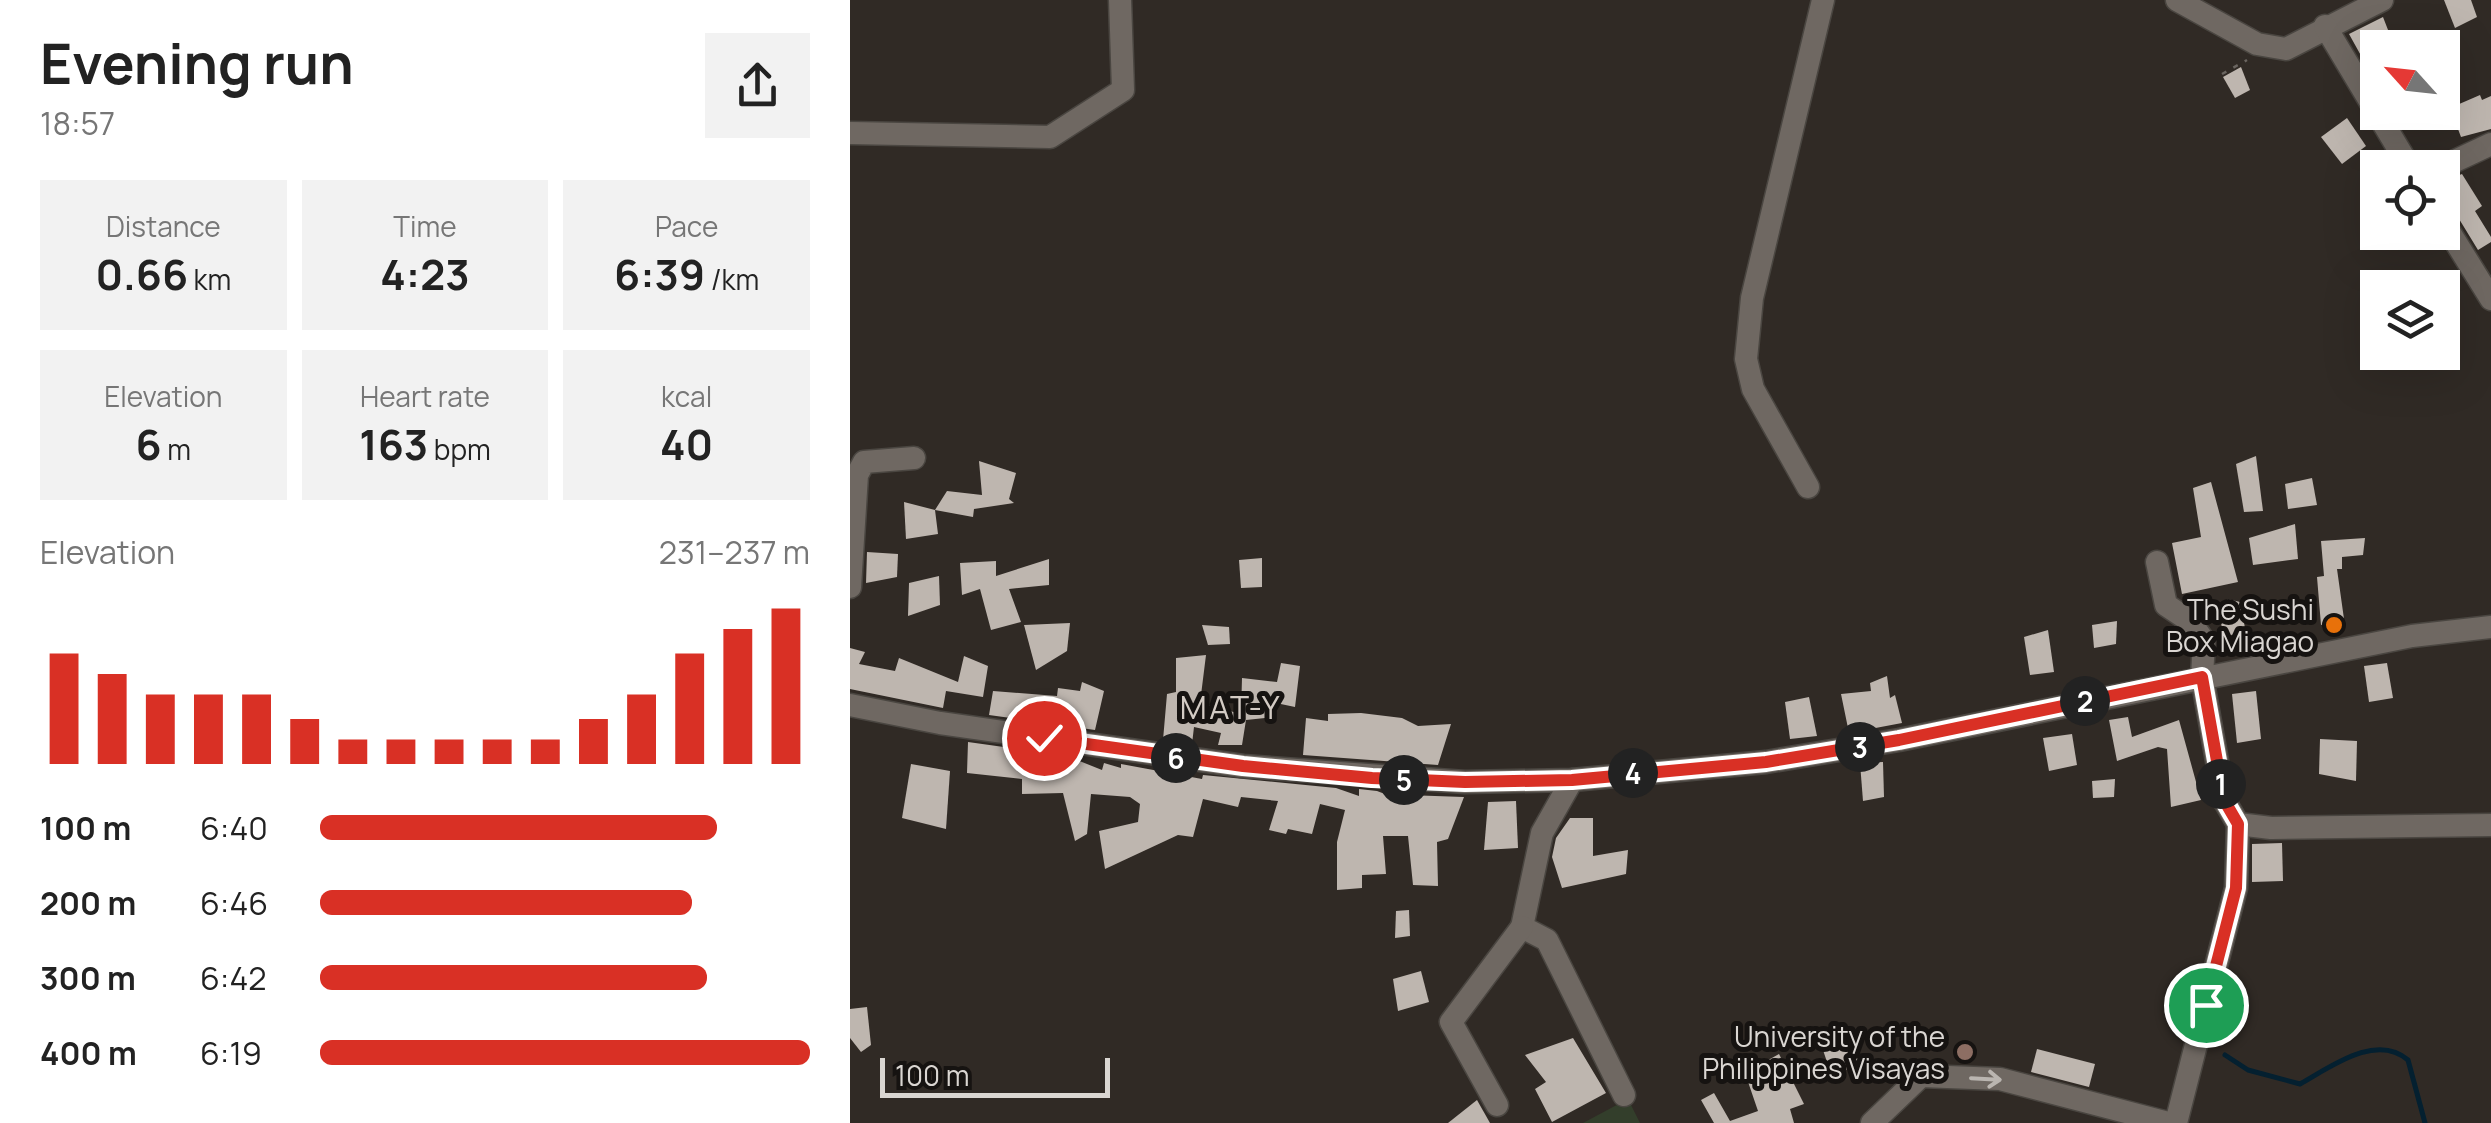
<!DOCTYPE html>
<meta charset="utf-8">
<style>
body{margin:0;font-family:Manrope,sans-serif;background:#f2f2f2;color:#222;height:100vh;display:flex;flex-direction:column;font-size:38px;white-space:nowrap}
*{box-sizing:border-box;margin:0}
p{font-size:32px;color:#767676}
.icon{flex:none;width:55px;height:55px;fill:none;stroke:currentColor;stroke-width:2;stroke-linecap:round;stroke-linejoin:round}
.map{position:relative;flex:1;overflow:hidden}
.sheet{display:flex;flex-direction:column;background:#fff;width:850px}
.sheet>*{flex:none}
.needle{width:65px;rotate:297deg}
.tools{position:absolute;left:1510px;top:30px;display:grid;gap:20px}
.tools a{display:grid;place-items:center;width:100px;height:100px;border-radius:0px;background:#fff;box-shadow:0 10px 40px #0002;font-size:50px}
.scale{position:absolute;left:30px;bottom:25px;width:230px;box-sizing:border-box;padding-left:10px;border:5px solid #dad6d2;border-top:0;font-size:28px;line-height:35px;white-space:nowrap;color:#dad6d2;-webkit-text-stroke:8px #161311;paint-order:stroke}
.pin{position:absolute;display:grid;place-items:center;width:85px;height:85px;color:#fff;margin:-42px;border:5px solid #fff;border-radius:50%;box-shadow:0 2px 10px #0007}
.km{position:absolute;width:50px;height:50px;margin:-25px;border-radius:50%;background:#222;color:#fff;font-size:28px;line-height:50px;text-align:center}
.round{display:grid;place-items:center;flex:none;width:105px;height:105px;border-radius:0px;background:#f2f2f2}
.summary{display:flex;align-items:center;justify-content:space-between;height:170px;padding:0 40px}
h1{font-size:55px;font-weight:700;line-height:75px}
.figures{display:grid;grid-template-columns:repeat(3,1fr);gap:15px;height:170px;padding:10px 40px}
.figures div{display:grid;align-content:center;border-radius:0px;background:#f2f2f2;text-align:center}
.figures b{font-size:42px;font-weight:700}
.figures small{font-size:28px;font-weight:400}
.figures p{font-size:28px}
.chart{height:280px;padding:20px 40px}
.chart p{display:flex;justify-content:space-between}
.chart svg{width:100%;height:180px;margin-top:10px;stroke:#d93025;stroke-width:6}
ul{padding:0 40px;list-style:none;font-size:32px}
li{display:grid;grid-template-columns:160px 120px 1fr;align-items:center;height:75px}
li i{height:25px;border-radius:12px;background:#d93025}
main{display:flex;flex:1;min-height:0}
.map>svg:first-child{display:block}
.green{fill:#333e2b}
.lines{fill:none;stroke-linecap:round;stroke-linejoin:round}
.stream{stroke:#042030;stroke-width:5}
.building{fill:#beb6af}
.minor-casing{stroke:#4a4641;stroke-width:25}
.path{stroke:#6a6560;stroke-width:2.5;stroke-dasharray:5 8;stroke-linecap:butt}
.minor{stroke:#6f6862;stroke-width:22}
.oneway{stroke:#bab5b0}
.route-casing{stroke:#fff;stroke-width:20}
.route{stroke:#d93025;stroke-width:12}
.food-dot{fill:#e8710a;stroke:#161311;stroke-width:4}
.education-dot{fill:#8d6e63;stroke:#161311;stroke-width:4}
.labels{text-anchor:middle;dominant-baseline:central;stroke-width:10;stroke-linejoin:round;paint-order:stroke}
.poi-label{font-size:28px;fill:#dad6d2;stroke:#161311;text-anchor:end}
.quarter-label{font-size:32px;letter-spacing:2.5px;fill:#d3cbc4;stroke:#161311}
</style>
<main>
<section class="sheet">
<div class="summary"><div><h1>Evening run</h1><p>18:57</p></div><a class="round"><svg class="icon" aria-label="share" viewBox="0 0 24 24"><path d="M12 15V3M7 8l5-5 5 5M5 13v7h14v-7"/></svg></a></div>
<div class="figures">
<div><p>Distance</p><b>0.66<small> km</small></b></div>
<div><p>Time</p><b>4:23</b></div>
<div><p>Pace</p><b>6:39<small> /km</small></b></div>
</div>
<div class="figures">
<div><p>Elevation</p><b>6<small> m</small></b></div>
<div><p>Heart rate</p><b>163<small> bpm</small></b></div>
<div><p>kcal</p><b>40</b></div>
</div>
<div class="chart"><p><span>Elevation</span>231–237 m</p>
<svg viewBox="0 0 160 44" preserveAspectRatio="none"><path d="M5 44V17M15 44V22M25 44V27M35 44V27M45 44V27M55 44V33M65 44V38M75 44V38M85 44V38M95 44V38M105 44V38M115 44V33M125 44V27M135 44V17M145 44V11M155 44V6"/></svg>
</div>
<ul>
<li><b>100 m</b>6:40<i style="width:81%"></i></li>
<li><b>200 m</b>6:46<i style="width:76%"></i></li>
<li><b>300 m</b>6:42<i style="width:79%"></i></li>
<li><b>400 m</b>6:19<i style="width:100%"></i></li>
</ul>
</section>
<div class="map">
<svg width="1641" height="1123" viewBox="0 0 1641 1123">
<rect width="100%" height="100%" fill="#302a25"/>
<path class="green" d="M 778,1099 L 790,1123 L 733,1123 Z"/>
<g class="lines">
<path class="stream" d="M 1375,1055 L 1398,1070 L 1450,1084 C 1479,1068 1526,1032 1558,1060 L 1575,1123"/>
</g>
<g class="building">
<path d="M 1594,0 L 1621,0 L 1627,17 L 1605,28 Z"/>
<path d="M 1533,17 L 1545,48 L 1528,48 L 1528,65 L 1519,70 L 1499,34 Z"/>
<path d="M 1391,67 L 1400,90 L 1385,98 L 1373,77 Z"/>
<path d="M 1630,95 L 1632,100 L 1641,96 L 1641,129 L 1611,137 L 1600,108 Z"/>
<path d="M 1497,118 L 1516,146 L 1492,164 L 1471,137 Z"/>
<path d="M 1612,174 L 1632,206 L 1625,211 L 1641,237 L 1641,242 L 1628,250 L 1592,191 L 1592,182 Z"/>
<path d="M 1406,456 L 1413,511 L 1394,512 L 1386,464 Z"/>
<path d="M 129,461 L 166,473 L 159,499 L 164,503 L 124,509 L 123,517 L 85,510 L 97,491 L 132,495 Z"/>
<path d="M 1462,478 L 1467,505 L 1438,509 L 1435,484 Z"/>
<path d="M 1361,482 L 1388,582 L 1332,594 L 1322,543 L 1351,537 L 1343,488 Z"/>
<path d="M 54,502 L 85,510 L 88,534 L 56,539 Z"/>
<path d="M 1445,524 L 1448,559 L 1403,565 L 1399,538 Z"/>
<path d="M 1515,538 L 1513,555 L 1492,557 L 1492,569 L 1487,569 L 1494,619 L 1471,625 L 1467,577 L 1474,576 L 1471,541 Z"/>
<path d="M 17,552 L 48,554 L 47,577 L 16,583 Z"/>
<path d="M 412,558 L 412,587 L 391,588 L 389,560 Z"/>
<path d="M 199,559 L 199,585 L 159,589 L 171,622 L 141,630 L 130,589 L 112,595 L 110,563 L 146,561 L 146,576 Z"/>
<path d="M 89,576 L 90,605 L 58,616 L 59,583 Z"/>
<path d="M 1378,599 L 1390,602 L 1396,633 L 1373,636 L 1369,608 Z"/>
<path d="M 1267,621 L 1266,644 L 1244,648 L 1242,625 Z"/>
<path d="M 220,623 L 217,651 L 186,670 L 174,625 Z"/>
<path d="M 352,625 L 379,627 L 380,644 L 358,645 Z"/>
<path d="M 1198,630 L 1204,672 L 1180,675 L 1174,637 Z"/>
<path d="M 0,648 L 15,652 L 9,664 L 45,671 L 49,658 L 108,682 L 114,656 L 138,666 L 133,697 L 96,691 L 93,708 L 0,689 Z"/>
<path d="M 356,655 L 350,703 L 391,714 L 392,678 L 427,682 L 431,663 L 450,666 L 445,707 L 417,701 L 415,718 L 396,720 L 392,745 L 368,745 L 371,733 L 344,727 L 342,744 L 313,740 L 317,694 L 326,692 L 326,658 Z"/>
<path d="M 1537,663 L 1543,698 L 1519,702 L 1514,666 Z"/>
<path d="M 1037,676 L 1040,698 L 1045,695 L 1052,723 L 999,733 L 991,694 L 1021,691 L 1020,683 Z"/>
<path d="M 232,682 L 254,691 L 245,730 L 139,715 L 143,691 L 207,696 L 208,688 L 230,691 Z"/>
<path d="M 1406,691 L 1411,739 L 1387,743 L 1382,694 Z"/>
<path d="M 959,697 L 967,736 L 940,739 L 935,702 Z"/>
<path d="M 511,713 L 552,718 L 568,726 L 601,724 L 588,765 L 453,755 L 456,718 L 478,721 L 478,714 Z"/>
<path d="M 1278,717 L 1282,737 L 1329,720 L 1351,800 L 1321,807 L 1317,749 L 1308,747 L 1267,761 L 1259,720 Z"/>
<path d="M 1222,734 L 1227,765 L 1199,771 L 1193,738 Z"/>
<path d="M 1470,739 L 1507,741 L 1506,781 L 1469,774 Z"/>
<path d="M 118,742 L 217,756 L 252,770 L 254,763 L 271,768 L 271,764 L 352,779 L 353,775 L 486,788 L 509,796 L 509,789 L 527,791 L 556,802 L 556,795 L 614,797 L 598,839 L 587,842 L 588,886 L 563,885 L 558,836 L 533,836 L 536,874 L 512,875 L 512,888 L 487,890 L 487,842 L 495,810 L 470,804 L 462,834 L 438,829 L 436,834 L 419,830 L 428,801 L 391,797 L 388,807 L 353,799 L 343,837 L 328,835 L 255,869 L 249,831 L 288,822 L 290,804 L 280,797 L 241,794 L 237,834 L 225,841 L 213,793 L 172,794 L 172,779 L 117,773 Z"/>
<path d="M 1033,762 L 1034,797 L 1013,801 L 1010,763 Z"/>
<path d="M 61,764 L 100,771 L 96,829 L 52,818 Z"/>
<path d="M 1265,779 L 1264,797 L 1243,798 L 1242,781 Z"/>
<path d="M 666,801 L 668,848 L 634,850 L 638,802 Z"/>
<path d="M 720,818 L 743,818 L 743,856 L 778,850 L 776,874 L 712,888 L 702,857 L 706,838 Z"/>
<path d="M 1432,843 L 1433,881 L 1402,882 L 1402,844 Z"/>
<path d="M 559,910 L 560,936 L 545,938 L 546,911 Z"/>
<path d="M 571,971 L 579,1002 L 548,1011 L 543,979 Z"/>
<path d="M 17,1007 L 21,1045 L 11,1052 L 0,1038 L 0,1009 Z"/>
<path d="M 1002,1033 L 1009,1066 L 981,1074 L 972,1047 Z"/>
<path d="M 723,1038 L 756,1093 L 702,1122 L 685,1089 L 696,1082 L 675,1055 Z"/>
<path d="M 1187,1049 L 1245,1064 L 1239,1087 L 1181,1072 Z"/>
<path d="M 929,1054 L 954,1104 L 940,1109 L 944,1123 L 864,1123 L 851,1100 L 864,1093 L 880,1121 L 908,1111 L 895,1073 Z"/>
<path d="M 627,1100 L 640,1123 L 598,1123 Z"/>
</g>
<g class="lines">
<g class="minor-casing">
<g id="minor">
<path d="M 1327,0 L 1407,44 L 1436,49 L 1532,0"/>
<path d="M 1475,26 L 1560,168"/>
<path d="M 0,133 L 200,137 L 273,90 L 270,0"/>
<path d="M 1590,168 L 1641,144"/>
<path d="M 1592,220 L 1641,299"/>
<path d="M 958,487 L 903,389 L 896,359 L 902,298 L 973,0"/>
<path d="M 1307,562 L 1316,605 L 1340,621 L 1354,641 L 1352,677 L 1374,800 L 1388,824 L 1421,828 L 1641,825"/>
<path d="M 0,587 L 7,475 L 14,462 L 64,458"/>
<path d="M 0,705 L 90,723 L 393,766 L 615,782 L 722,780 L 916,762 L 1049,740 L 1562,636 L 1641,627"/>
<path d="M 722,780 L 692,833 L 672,927 L 697,940 L 774,1095"/>
<path d="M 647,1105 L 601,1022 L 672,927"/>
<path d="M 1022,1123 L 1071,1076 L 1150,1079 L 1318,1123"/>
<path d="M 1326,1123 L 1386,888 L 1388,824"/>
</g>
</g>
<path class="path" d="M 1372,74 L 1397,60"/>
<use href="#minor" class="minor"/>
</g>
<defs><path id="oneway-shaft" d="M-6 0H5M1.5-3L5.5 0L1.5 3" fill="none" stroke-width="1.6" stroke-linecap="round" stroke-linejoin="round" transform="scale(2.5)"/></defs>
<use class="oneway" href="#oneway-shaft" transform="translate(1136 1079) rotate(3)"/>
<g class="lines">
<g class="route-casing">
<path id="route" d="M 194,738 L 393,766 L 522,778 L 615,782 L 722,780 L 916,762 L 1049,740 L 1352,677 L 1374,800 L 1388,824 L 1386,888 L 1356,1005"/>
</g>
<use href="#route" class="route"/>
</g>
<circle class="food-dot" cx="1484" cy="625" r="10"/>
<circle class="education-dot" cx="1115" cy="1052" r="10"/>
<g class="labels">
<g class="poi-label">
<text x="1464" y="609">The Sushi<tspan x="1464" dy="32">Box Miagao</tspan></text>
<text x="1095" y="1036">University of the<tspan x="1095" dy="32">Philippines Visayas</tspan></text>
</g>
<g class="quarter-label">
<text x="381" y="707">MAT-Y</text>
</g>
</g>
</svg>
<div class="tools">
<a><svg class="needle" viewBox="-14 -14 28 28"><path d="M0-13l5 13h-10z" fill="#e53935"/><path d="M0 13l5-13h-10z" fill="#767676"/></svg></a>
<a><svg class="icon" aria-label="locate" viewBox="0 0 24 24"><circle cx="12" cy="12" r="6"/><path d="M12 2v4M12 18v4M2 12h4M18 12h4"/></svg></a>
<a><svg class="icon" aria-label="layers" viewBox="0 0 24 24"><path d="M12 4l9 5-9 5-9-5zM3 14l9 5 9-5"/></svg></a>
</div>
<div class="scale">100 m</div>
<div class="pin" style="left:1356px;top:1005px;background:#1e9e55"><svg class="icon" aria-label="arrive" viewBox="0 0 24 24"><path d="M6 21V4h12l-3 4 3 4H6"/></svg></div>
<div class="pin" style="left:194px;top:738px;background:#d93025"><svg class="icon" aria-label="check" viewBox="0 0 24 24"><path d="M5 12l5 5 9-10"/></svg></div>
<b class="km" style="left:1371px;top:784px">1</b>
<b class="km" style="left:1235px;top:701px">2</b>
<b class="km" style="left:1010px;top:747px">3</b>
<b class="km" style="left:783px;top:773px">4</b>
<b class="km" style="left:554px;top:780px">5</b>
<b class="km" style="left:326px;top:758px">6</b>
</div>
</main>
